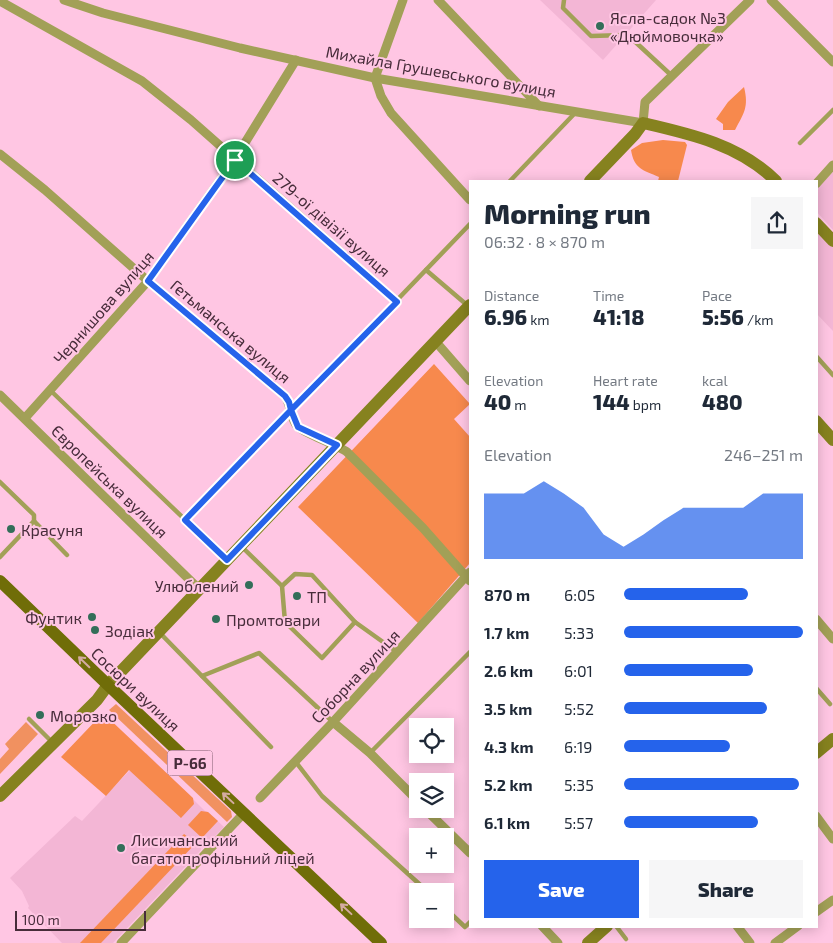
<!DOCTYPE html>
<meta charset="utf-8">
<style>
body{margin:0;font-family:"Exo 2",sans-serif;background:#f6f6f7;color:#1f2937;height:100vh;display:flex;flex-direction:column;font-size:19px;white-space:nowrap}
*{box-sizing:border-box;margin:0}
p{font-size:16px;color:#747a83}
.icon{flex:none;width:28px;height:28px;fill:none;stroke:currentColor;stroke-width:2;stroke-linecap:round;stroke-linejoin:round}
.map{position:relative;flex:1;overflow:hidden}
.side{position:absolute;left:469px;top:180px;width:349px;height:748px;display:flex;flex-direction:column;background:#fff;border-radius:0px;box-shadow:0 2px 12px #0003}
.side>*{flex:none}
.tools{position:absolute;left:409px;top:718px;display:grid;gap:10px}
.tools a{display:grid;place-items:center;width:45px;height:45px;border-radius:0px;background:#fff;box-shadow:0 2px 12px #0003;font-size:25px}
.scale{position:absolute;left:15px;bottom:12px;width:131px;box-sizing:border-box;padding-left:5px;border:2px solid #472c3a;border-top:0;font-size:14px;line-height:18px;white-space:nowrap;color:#472c3a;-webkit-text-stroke:4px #ffc6e3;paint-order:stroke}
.pin{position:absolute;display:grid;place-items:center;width:42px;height:42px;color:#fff;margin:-21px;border:2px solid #fff;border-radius:50%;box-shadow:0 1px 5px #0007}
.round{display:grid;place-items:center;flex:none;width:52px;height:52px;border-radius:0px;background:#f6f6f7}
.head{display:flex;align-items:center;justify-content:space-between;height:85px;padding:0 15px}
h1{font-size:28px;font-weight:800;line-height:38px}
.stats{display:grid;grid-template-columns:repeat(3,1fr);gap:8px;height:85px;padding:5px 15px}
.stats div{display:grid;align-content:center}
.stats b{font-size:21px;font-weight:800}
.stats small{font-size:14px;font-weight:400}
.stats p{font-size:14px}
.chart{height:140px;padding:10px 15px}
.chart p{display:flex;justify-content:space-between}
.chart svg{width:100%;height:90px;margin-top:5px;fill:#2563eb;opacity:.7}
.button{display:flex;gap:10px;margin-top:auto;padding:10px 15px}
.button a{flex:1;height:58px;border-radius:0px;background:#2563eb;color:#fff;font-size:20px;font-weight:800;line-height:58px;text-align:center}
.button a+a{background:#f6f6f7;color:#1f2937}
ul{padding:0 15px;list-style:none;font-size:16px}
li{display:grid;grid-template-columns:80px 60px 1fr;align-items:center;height:38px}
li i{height:12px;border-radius:6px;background:#2563eb}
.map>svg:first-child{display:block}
.built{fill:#f3b6d5}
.green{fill:#f19160}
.forest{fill:#f7894d}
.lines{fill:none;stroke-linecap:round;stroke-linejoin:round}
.lane{stroke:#a2a057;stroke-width:4.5}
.street{stroke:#a2a057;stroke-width:9}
.secondary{stroke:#86821f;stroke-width:12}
.primary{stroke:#706d08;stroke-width:12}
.oneway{stroke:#d4aba1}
.route-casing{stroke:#fff;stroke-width:10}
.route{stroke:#2563eb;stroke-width:6}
.poi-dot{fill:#336e59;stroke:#ffc6e3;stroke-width:2}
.labels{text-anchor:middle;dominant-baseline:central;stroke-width:4;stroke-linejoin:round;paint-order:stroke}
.shield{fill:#ffc6e3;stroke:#7e5a6d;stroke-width:1}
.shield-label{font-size:15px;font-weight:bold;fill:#472c3a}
.poi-label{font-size:16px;fill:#472c3a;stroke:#ffc6e3;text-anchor:start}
.street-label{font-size:16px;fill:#472c3a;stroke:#ffc6e3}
</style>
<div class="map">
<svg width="833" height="943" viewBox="0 0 833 943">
<rect width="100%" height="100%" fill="#ffc6e3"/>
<g class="built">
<path d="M 540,0 L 656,0 L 603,60 Z"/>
<path d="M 833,172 L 833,230 L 816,211 L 816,190 Z"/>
<path d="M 816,229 L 833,247 L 833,331 L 816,313 Z"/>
<path d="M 146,753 L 205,811 L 208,812 L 224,827 L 212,839 L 205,841 L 201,845 L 201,850 L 113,943 L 62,943 L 28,908 L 29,906 L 22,891 L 10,878 L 75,816 L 82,821 Z"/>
</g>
<g class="green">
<path d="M 116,704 L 231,811 L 232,817 L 227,822 L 109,710 Z"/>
<path d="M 26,722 L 38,734 L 0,774 L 0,759 L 9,749 L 5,744 Z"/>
</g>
<g class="forest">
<path d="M 744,87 C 749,107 744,113 735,130 L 723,130 L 723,124 L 716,119 L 728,102 Z"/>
<path d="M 663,140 L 685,142 L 687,145 L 678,181 L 658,181 L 659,177 C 643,170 634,169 631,150 L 642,143 Z"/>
<path d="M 434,364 L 470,404 L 454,419 L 470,437 L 470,563 L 418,623 L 298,507 Z"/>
<path d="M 103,713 L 193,798 L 194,804 L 181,818 L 129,770 L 106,796 L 61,757 Z"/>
<path d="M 201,811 L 208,812 L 218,821 L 202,838 L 188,825 Z"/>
<path d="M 184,834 L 196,843 L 101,943 L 80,943 Z"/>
</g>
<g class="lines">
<g class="lane">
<path d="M 564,0 L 563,8 L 591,36 L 625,35 L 630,37 L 671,75"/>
<path d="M 800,143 L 833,110"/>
<path d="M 510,181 L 576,112"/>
<path d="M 426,270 L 467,305"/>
<path d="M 816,356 L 833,375"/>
<path d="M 50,390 L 226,559"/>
<path d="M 0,482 L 34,515 L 34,521 L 67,555"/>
<path d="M 185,521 L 470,224"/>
<path d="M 241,546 L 282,586 L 285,622 L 322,658 L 355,622 L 397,652"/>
<path d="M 0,557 L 34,521"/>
<path d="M 282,586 L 295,574 L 312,575 L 355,622"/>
<path d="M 160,633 L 271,747"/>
<path d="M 202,676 L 259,653 L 333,722"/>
<path d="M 816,688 L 830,704"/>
<path d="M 29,719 L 52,742"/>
<path d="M 370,753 L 470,652"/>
<path d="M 295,761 L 322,796 L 427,891"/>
<path d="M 445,908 L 465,927 L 470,922"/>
<path d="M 616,926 L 626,939"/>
</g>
<g class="street">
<path d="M 64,0 L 103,13 L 240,48 L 375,78 L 643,123 L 645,102 L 750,0"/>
<path d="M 403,0 L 375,78 L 381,96 L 391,113 L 470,200"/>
<path d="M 438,0 L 539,106"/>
<path d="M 771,0 L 833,62"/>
<path d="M 0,1 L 142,81 L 191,120 L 397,302"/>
<path d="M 0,154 L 45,190 L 148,281 L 285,396 C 291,405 290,417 297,426 C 302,432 337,445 347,452 L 423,528 L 470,581"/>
<path d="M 816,184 L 833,165"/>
<path d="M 436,342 L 470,381"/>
<path d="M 0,395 L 199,589"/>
<path d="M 25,418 L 148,281 L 235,159 L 296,60"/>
<path d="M 816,619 L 833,639"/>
<path d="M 333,722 L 370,753 L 418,801"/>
<path d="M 260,798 L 333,722 L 470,572"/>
<path d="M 425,809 L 470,853"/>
<path d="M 816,816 L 833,839"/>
<path d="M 816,912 L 833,900"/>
<path d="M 542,926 L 558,943"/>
<path d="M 737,926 L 750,943"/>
<path d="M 121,943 L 244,813"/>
<path d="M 775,943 L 798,926"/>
</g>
<g class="secondary">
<path d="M 590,181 L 635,134 L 643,123 C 691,134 740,145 776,181"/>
<path d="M 816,223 L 833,241"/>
<path d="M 816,421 L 833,440"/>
<path d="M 816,753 L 833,739"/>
<path d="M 0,796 L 97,700 L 108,685 L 470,305"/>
<path d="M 588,943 L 607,926"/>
</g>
<path class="primary" d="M 0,581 L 108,685 L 381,943"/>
</g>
<defs><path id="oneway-shaft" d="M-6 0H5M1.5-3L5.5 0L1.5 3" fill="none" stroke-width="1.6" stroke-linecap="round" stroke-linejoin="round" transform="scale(1.25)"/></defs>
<g class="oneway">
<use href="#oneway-shaft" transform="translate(84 662) rotate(-136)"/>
<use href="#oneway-shaft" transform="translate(228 798) rotate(-137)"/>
<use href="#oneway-shaft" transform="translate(346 909) rotate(-137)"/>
</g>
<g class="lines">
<g class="route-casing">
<path id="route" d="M 235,160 L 148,281 L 285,396 L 289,402 L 291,410 L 185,520 L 227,560 L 337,445 L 298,427 L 291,410 L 397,302 L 235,160"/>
</g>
<use href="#route" class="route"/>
</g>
<g class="poi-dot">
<circle cx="600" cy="26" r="5"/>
<circle cx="11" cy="529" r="5"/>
<circle cx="249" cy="585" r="5"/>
<circle cx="297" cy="596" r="5"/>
<circle cx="92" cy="617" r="5"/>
<circle cx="216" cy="619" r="5"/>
<circle cx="95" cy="630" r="5"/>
<circle cx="40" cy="715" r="5"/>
<circle cx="121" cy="848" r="5"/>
</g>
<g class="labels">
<rect class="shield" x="167.5" y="750.5" width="45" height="25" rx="4"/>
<g class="shield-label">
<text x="190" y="763">Р-66</text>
</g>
<g class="poi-label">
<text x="610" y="17">Ясла-садок №3<tspan x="610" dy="18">«Дюймовочка»</tspan></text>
<text x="21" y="529">Красуня</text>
<text x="239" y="585" text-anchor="end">Улюблений</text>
<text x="307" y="596">ТП</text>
<text x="82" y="617" text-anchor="end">Фунтик</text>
<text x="226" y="619">Промтовари</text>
<text x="105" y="630">Зодіак</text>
<text x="50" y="715">Морозко</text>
<text x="131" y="839">Лисичанський<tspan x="131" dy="18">багатопрофільний ліцей</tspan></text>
</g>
<g class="street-label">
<text transform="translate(441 71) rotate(10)">Михайла Грушевського вулиця</text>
<text transform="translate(332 224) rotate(41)">279-ої дівізії вулиця</text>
<text transform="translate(103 307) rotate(-49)">Чернишова вулиця</text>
<text transform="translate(231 331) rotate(40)">Гетьманська вулиця</text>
<text transform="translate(110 481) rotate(44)">Європейська вулиця</text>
<text transform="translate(355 676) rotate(-47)">Соборна вулиця</text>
<text transform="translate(136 689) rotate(43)">Сосюри вулиця</text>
</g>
</g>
</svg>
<div class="tools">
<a><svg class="icon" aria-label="locate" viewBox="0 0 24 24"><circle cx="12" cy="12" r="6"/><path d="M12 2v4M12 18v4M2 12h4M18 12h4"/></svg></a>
<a><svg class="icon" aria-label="layers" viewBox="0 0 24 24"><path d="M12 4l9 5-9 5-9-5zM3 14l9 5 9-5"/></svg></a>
<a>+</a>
<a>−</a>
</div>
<div class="scale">100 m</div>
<div class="pin" style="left:235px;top:160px;background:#1e9e55"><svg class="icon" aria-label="arrive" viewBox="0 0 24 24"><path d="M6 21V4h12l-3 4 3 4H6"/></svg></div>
<section class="side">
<div class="head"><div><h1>Morning run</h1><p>06:32 · 8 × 870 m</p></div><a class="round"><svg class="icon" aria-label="share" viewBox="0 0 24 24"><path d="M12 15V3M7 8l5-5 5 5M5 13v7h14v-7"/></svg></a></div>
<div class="stats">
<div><p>Distance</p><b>6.96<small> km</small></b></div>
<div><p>Time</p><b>41:18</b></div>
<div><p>Pace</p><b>5:56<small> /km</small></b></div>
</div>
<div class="stats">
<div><p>Elevation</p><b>40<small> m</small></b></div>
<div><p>Heart rate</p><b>144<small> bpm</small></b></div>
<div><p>kcal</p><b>480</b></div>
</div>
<div class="chart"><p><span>Elevation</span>246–251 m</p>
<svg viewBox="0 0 160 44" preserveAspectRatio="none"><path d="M0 44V12L10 12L20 12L30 6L40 12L50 19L60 32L70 38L80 32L90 25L100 19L110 19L120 19L130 19L140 12L150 12L160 12V44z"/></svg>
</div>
<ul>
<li><b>870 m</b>6:05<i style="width:69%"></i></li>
<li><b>1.7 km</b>5:33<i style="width:100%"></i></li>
<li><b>2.6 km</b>6:01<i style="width:72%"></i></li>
<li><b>3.5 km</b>5:52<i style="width:80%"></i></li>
<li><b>4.3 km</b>6:19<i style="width:59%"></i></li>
<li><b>5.2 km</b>5:35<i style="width:98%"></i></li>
<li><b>6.1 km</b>5:57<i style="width:75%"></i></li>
</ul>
<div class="button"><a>Save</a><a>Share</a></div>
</section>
</div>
